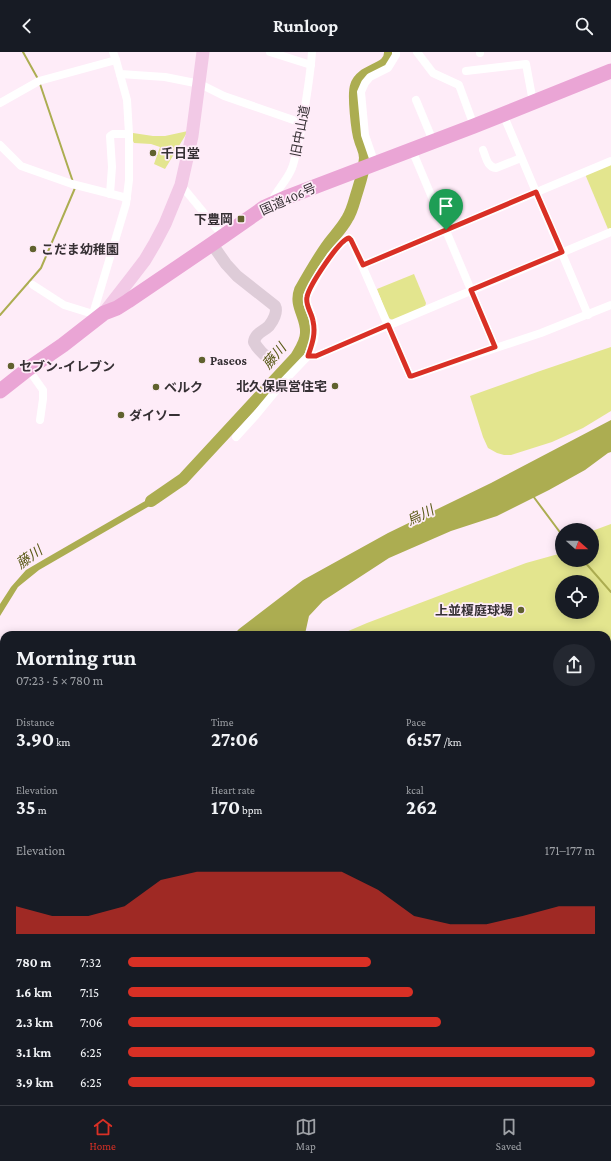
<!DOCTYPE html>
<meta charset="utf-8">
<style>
body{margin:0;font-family:"Crimson Pro","Noto Sans JP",serif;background:#242831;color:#f1f3f6;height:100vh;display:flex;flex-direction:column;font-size:15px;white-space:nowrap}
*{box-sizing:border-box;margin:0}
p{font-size:13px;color:#9ea1a6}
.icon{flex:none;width:22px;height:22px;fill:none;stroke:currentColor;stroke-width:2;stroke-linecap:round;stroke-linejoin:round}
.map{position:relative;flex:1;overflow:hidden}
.drawer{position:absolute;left:0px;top:579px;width:611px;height:474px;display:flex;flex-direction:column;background:#171b24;border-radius:12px 12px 0 0;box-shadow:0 2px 10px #0003}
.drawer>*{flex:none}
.needle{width:26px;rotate:111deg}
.buttons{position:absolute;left:555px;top:471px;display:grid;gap:8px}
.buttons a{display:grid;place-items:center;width:44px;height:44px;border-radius:50%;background:#171b24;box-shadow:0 2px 10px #0003;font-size:20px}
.pin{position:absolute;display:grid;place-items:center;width:34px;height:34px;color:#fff;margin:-41px -17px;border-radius:50% 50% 50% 0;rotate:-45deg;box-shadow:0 0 4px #0007}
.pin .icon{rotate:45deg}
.round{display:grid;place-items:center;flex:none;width:42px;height:42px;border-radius:21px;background:#242831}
.overview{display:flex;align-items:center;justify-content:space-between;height:68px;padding:0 16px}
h1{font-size:22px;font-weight:700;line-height:30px}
.metrics{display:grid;grid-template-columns:repeat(3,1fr);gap:6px;height:68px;padding:4px 16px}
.metrics div{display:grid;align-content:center}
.metrics b{font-size:20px;font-weight:700}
.metrics small{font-size:11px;font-weight:400}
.metrics p{font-size:11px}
.chart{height:112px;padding:8px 16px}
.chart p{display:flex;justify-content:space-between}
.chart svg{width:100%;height:72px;margin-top:4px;fill:#d93025;opacity:.7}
ul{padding:0 16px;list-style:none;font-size:13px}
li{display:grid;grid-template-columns:64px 48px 1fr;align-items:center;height:30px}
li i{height:10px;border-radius:5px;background:#d93025}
header{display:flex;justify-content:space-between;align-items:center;height:52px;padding:0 16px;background:#171b24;font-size:18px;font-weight:700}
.tabs{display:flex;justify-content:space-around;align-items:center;height:56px;border-top:1px solid #363941;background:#171b24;font-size:11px;color:#9ea1a6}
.tabs a{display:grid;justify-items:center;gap:2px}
.tabs .active{color:#d93025}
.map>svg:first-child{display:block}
.green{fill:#e3e58e;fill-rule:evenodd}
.water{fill:#acad51}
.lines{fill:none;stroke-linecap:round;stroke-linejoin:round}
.stream{stroke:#acad51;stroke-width:2}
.river{stroke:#acad51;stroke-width:12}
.street{stroke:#fff;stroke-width:8}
.secondary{stroke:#deccd8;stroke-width:12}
.primary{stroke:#f2c9e6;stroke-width:13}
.highway{stroke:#eaa5d5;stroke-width:15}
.rail-casing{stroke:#8e838a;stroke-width:3.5}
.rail{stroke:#feecf8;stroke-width:2;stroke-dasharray:6;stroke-linecap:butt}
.route-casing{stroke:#fff;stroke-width:8}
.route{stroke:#d93025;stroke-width:5}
.poi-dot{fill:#60612e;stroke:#feecf8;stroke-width:1.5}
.labels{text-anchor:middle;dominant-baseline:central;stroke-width:3.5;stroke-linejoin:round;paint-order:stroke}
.street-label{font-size:13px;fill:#363034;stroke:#feecf8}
.poi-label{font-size:13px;font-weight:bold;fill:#363034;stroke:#feecf8;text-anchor:start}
.water-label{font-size:14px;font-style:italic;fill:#595916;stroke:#feecf8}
</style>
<header><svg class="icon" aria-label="back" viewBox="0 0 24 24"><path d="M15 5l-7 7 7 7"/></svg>Runloop<svg class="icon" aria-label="search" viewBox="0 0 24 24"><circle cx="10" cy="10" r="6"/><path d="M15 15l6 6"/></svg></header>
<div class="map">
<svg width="611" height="1053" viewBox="0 0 611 1053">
<rect width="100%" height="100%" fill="#feecf8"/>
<g class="green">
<path d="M 188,79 L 165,117 L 154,112 L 160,95 L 151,92 L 134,91 L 133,89 L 133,81 L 153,84 L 165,84 Z"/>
<path d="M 611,112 L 611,176 L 608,177 L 585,122 Z"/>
<path d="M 414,222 L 426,251 L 425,255 L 393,268 L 388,266 L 377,237 Z"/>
<path d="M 611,295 L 611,359 L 583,376 L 552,390 L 511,403 L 504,403 L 497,401 L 488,396 L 483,385 L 470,344 L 540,319 Z"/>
<path d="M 611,472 L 611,628 L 607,634 L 607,583 L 339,583 L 367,571 L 526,511 L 562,501 L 562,508 L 592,508 L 592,479 ZM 562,530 L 592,530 L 592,560 L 562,560 Z"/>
</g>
<g class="water">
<path d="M 611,368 L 611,400 L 608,401 L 585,418 L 549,438 L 497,464 L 451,479 L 389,506 L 323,549 L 309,564 L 305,582 L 304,583 L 233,583 L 239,577 L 303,528 L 388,481 L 491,431 Z"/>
<path d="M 165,440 L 153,452 L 39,518 L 18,535 L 0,564 L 0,552 L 11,535 L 26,518 L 43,508 L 159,441 Z"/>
<path d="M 0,652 L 4,653 L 4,697 L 0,698 Z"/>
</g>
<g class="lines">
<g class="stream">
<path d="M 23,0 L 38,27"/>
<path d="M 40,32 L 73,130"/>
<path d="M 0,263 L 41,216 L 75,136"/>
<path d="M 533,444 L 562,483"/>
<path d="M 583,508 L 611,540"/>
<path d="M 607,953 L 611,953"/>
<path d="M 448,1053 L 457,1049"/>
</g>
<path class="river" d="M 151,449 L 183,427 L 296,305 C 300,298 306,290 306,281 C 307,265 294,254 300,238 C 309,222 318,206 329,191 C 335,183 342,176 347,167 C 351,161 353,154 355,147 C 359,133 364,121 365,106 C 365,99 362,95 360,88 C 357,80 353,42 356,34 C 361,16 391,19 390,0"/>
<g class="street">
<path d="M 270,0 L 311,13"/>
<path d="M 417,0 L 433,21 L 459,33 L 474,74"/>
<path d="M 480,0 L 480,1"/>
<path d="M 466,19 L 526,12 L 533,50"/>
<path d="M 120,22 L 165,25 L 200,32 L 224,44 L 302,71"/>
<path d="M 416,48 L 433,89"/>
<path d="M 0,51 L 39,29 L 116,8"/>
<path d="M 503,62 L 588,263"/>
<path d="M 0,93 L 21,114 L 72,132 L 127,146"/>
<path d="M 412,98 L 495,295"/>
<path d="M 483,98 C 486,105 487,115 496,116 L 521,106"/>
<path d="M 375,112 L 365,83 L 361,40 L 365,31 L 370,25 L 388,16 L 396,3 L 396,0"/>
<path d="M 181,133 L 223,184"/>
<path d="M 110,142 L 112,115 L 110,84 L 113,82 L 129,82"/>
<path d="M 271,151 C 276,138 287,129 292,116 C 296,105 297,94 300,83 C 305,56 310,28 312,0"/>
<path d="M 363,213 L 611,109"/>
<path d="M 33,233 L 64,253 L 93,262"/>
<path d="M 97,267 L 93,262 L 126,152 L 129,128 L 129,82 L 127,48 L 116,8 L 113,0"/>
<path d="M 308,304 L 316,304 L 611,180"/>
<path d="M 28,317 L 43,338 L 43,347 L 40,368"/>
<path d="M 236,385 L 256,363 L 284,329 L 308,304 L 314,288 L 315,279 L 313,267 L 307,251 L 307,244 L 321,218 L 331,203 L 337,196 L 346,187 L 349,186 L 351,188 L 410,324 L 412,324 L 541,281 L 611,253"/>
<path d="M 607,679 L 611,682"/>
<path d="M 607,714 L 611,703"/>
<path d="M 607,746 L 611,747"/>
<path d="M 607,772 L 611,772"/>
<path d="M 607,801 L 611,801"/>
<path d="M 607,852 L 611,863"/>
<path d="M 607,869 L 611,868"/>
<path d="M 0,978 L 3,949 L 4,948"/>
<path d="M 26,1049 L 26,1053"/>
<path d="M 95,1049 L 96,1053"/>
<path d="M 195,1049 L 198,1053"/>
<path d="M 309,1049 L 311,1053"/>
<path d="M 66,1053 L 70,1049"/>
<path d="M 251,1053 L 261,1049"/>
<path d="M 479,1053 L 482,1049"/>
</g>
<path class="secondary" d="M 212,192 L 226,212 L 237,224 L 275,254 C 278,260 273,269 269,274 C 263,280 255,281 254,290 C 258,298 265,304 272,309"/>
<path class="primary" d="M 104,261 L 132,225 L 145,208 L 155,191 L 165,172 L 181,133 L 192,84 L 203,0"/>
<g class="highway">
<path d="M 0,339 L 28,317 L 63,293 L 104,261 L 117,256 L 128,249 L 212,192 L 265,155 L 285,146 L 474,74 L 611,19"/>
<path d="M 0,852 L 4,852"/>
<path d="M 0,864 L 4,864"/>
<path d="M 0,911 L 4,909"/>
<path d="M 517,1049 L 522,1053"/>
<path d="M 533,1049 L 538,1053"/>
</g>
<g class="rail-casing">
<g id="rail">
<path d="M 607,933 L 611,923"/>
<path d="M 607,943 L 611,934"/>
<path d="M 557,1053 L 559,1049"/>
</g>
</g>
<use href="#rail" class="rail"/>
</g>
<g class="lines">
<g class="route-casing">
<path id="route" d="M 536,140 L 562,200 L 471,238 L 495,295 L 412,324 L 410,324 L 388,273 L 316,304 L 308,304 C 312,292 316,282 313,269 C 312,261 305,253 307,245 C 309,234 339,188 349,186 L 351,188 L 363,213 Z"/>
</g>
<use href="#route" class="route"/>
</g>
<g class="poi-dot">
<circle cx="153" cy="101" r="4"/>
<rect x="237" y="163" width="8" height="8" rx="2"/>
<circle cx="33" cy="197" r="4"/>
<circle cx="202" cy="308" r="4"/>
<circle cx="11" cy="314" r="4"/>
<circle cx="335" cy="334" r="4"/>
<circle cx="156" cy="335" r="4"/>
<circle cx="121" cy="363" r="4"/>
<circle cx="521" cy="558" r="4"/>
</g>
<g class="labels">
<g class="street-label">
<text transform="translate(300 79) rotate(-79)">旧中山道</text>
<text transform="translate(288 147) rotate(-24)">国道406号</text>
</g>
<g class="poi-label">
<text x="161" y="101">千日堂</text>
<text x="233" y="167" text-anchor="end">下豊岡</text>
<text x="41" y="197">こだま幼稚園</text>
<text x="210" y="308">Paseos</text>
<text x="19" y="314">セブン-イレブン</text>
<text x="327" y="334" text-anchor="end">北久保県営住宅</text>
<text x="164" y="335">ベルク</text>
<text x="129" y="363">ダイソー</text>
<text x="513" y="558" text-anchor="end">上並榎庭球場</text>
</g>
<g class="water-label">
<text transform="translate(274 304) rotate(-50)">藤川</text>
<text transform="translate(420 463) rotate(-26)">烏川</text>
<text transform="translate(29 505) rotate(-36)">藤川</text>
</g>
</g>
</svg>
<div class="buttons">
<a><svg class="needle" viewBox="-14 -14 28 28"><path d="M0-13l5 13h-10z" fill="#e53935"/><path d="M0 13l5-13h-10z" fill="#9ea1a6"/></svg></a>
<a><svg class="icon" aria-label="locate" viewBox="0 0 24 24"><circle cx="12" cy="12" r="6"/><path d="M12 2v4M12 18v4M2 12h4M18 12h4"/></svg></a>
</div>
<div class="pin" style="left:446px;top:178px;background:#1e9e55"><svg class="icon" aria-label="arrive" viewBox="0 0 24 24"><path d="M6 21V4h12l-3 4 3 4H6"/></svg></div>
<section class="drawer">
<div class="overview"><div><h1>Morning run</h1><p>07:23 · 5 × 780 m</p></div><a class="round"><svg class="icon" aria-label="share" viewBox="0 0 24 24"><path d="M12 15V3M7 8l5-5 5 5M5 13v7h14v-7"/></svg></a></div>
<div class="metrics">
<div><p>Distance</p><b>3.90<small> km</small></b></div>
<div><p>Time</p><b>27:06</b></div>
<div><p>Pace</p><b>6:57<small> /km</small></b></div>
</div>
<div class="metrics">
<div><p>Elevation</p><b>35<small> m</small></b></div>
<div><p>Heart rate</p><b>170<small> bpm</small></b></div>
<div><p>kcal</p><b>262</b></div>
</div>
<div class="chart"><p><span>Elevation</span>171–177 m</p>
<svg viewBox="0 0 160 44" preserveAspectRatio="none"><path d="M0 44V27L10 33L20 33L30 27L40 11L50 6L60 6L70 6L80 6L90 6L100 17L110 33L120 38L130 38L140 33L150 27L160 27V44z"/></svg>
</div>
<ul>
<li><b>780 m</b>7:32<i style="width:52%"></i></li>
<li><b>1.6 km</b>7:15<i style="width:61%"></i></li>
<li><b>2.3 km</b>7:06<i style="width:67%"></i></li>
<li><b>3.1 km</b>6:25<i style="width:100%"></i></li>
<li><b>3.9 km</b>6:25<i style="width:100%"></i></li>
</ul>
</section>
</div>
<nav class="tabs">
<a class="active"><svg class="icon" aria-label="home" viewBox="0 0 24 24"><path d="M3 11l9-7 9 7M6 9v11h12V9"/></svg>Home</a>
<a><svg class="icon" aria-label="map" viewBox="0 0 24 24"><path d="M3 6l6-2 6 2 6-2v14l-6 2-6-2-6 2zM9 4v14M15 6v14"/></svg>Map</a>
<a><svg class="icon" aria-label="saved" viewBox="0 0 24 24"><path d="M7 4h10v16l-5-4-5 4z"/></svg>Saved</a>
</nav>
